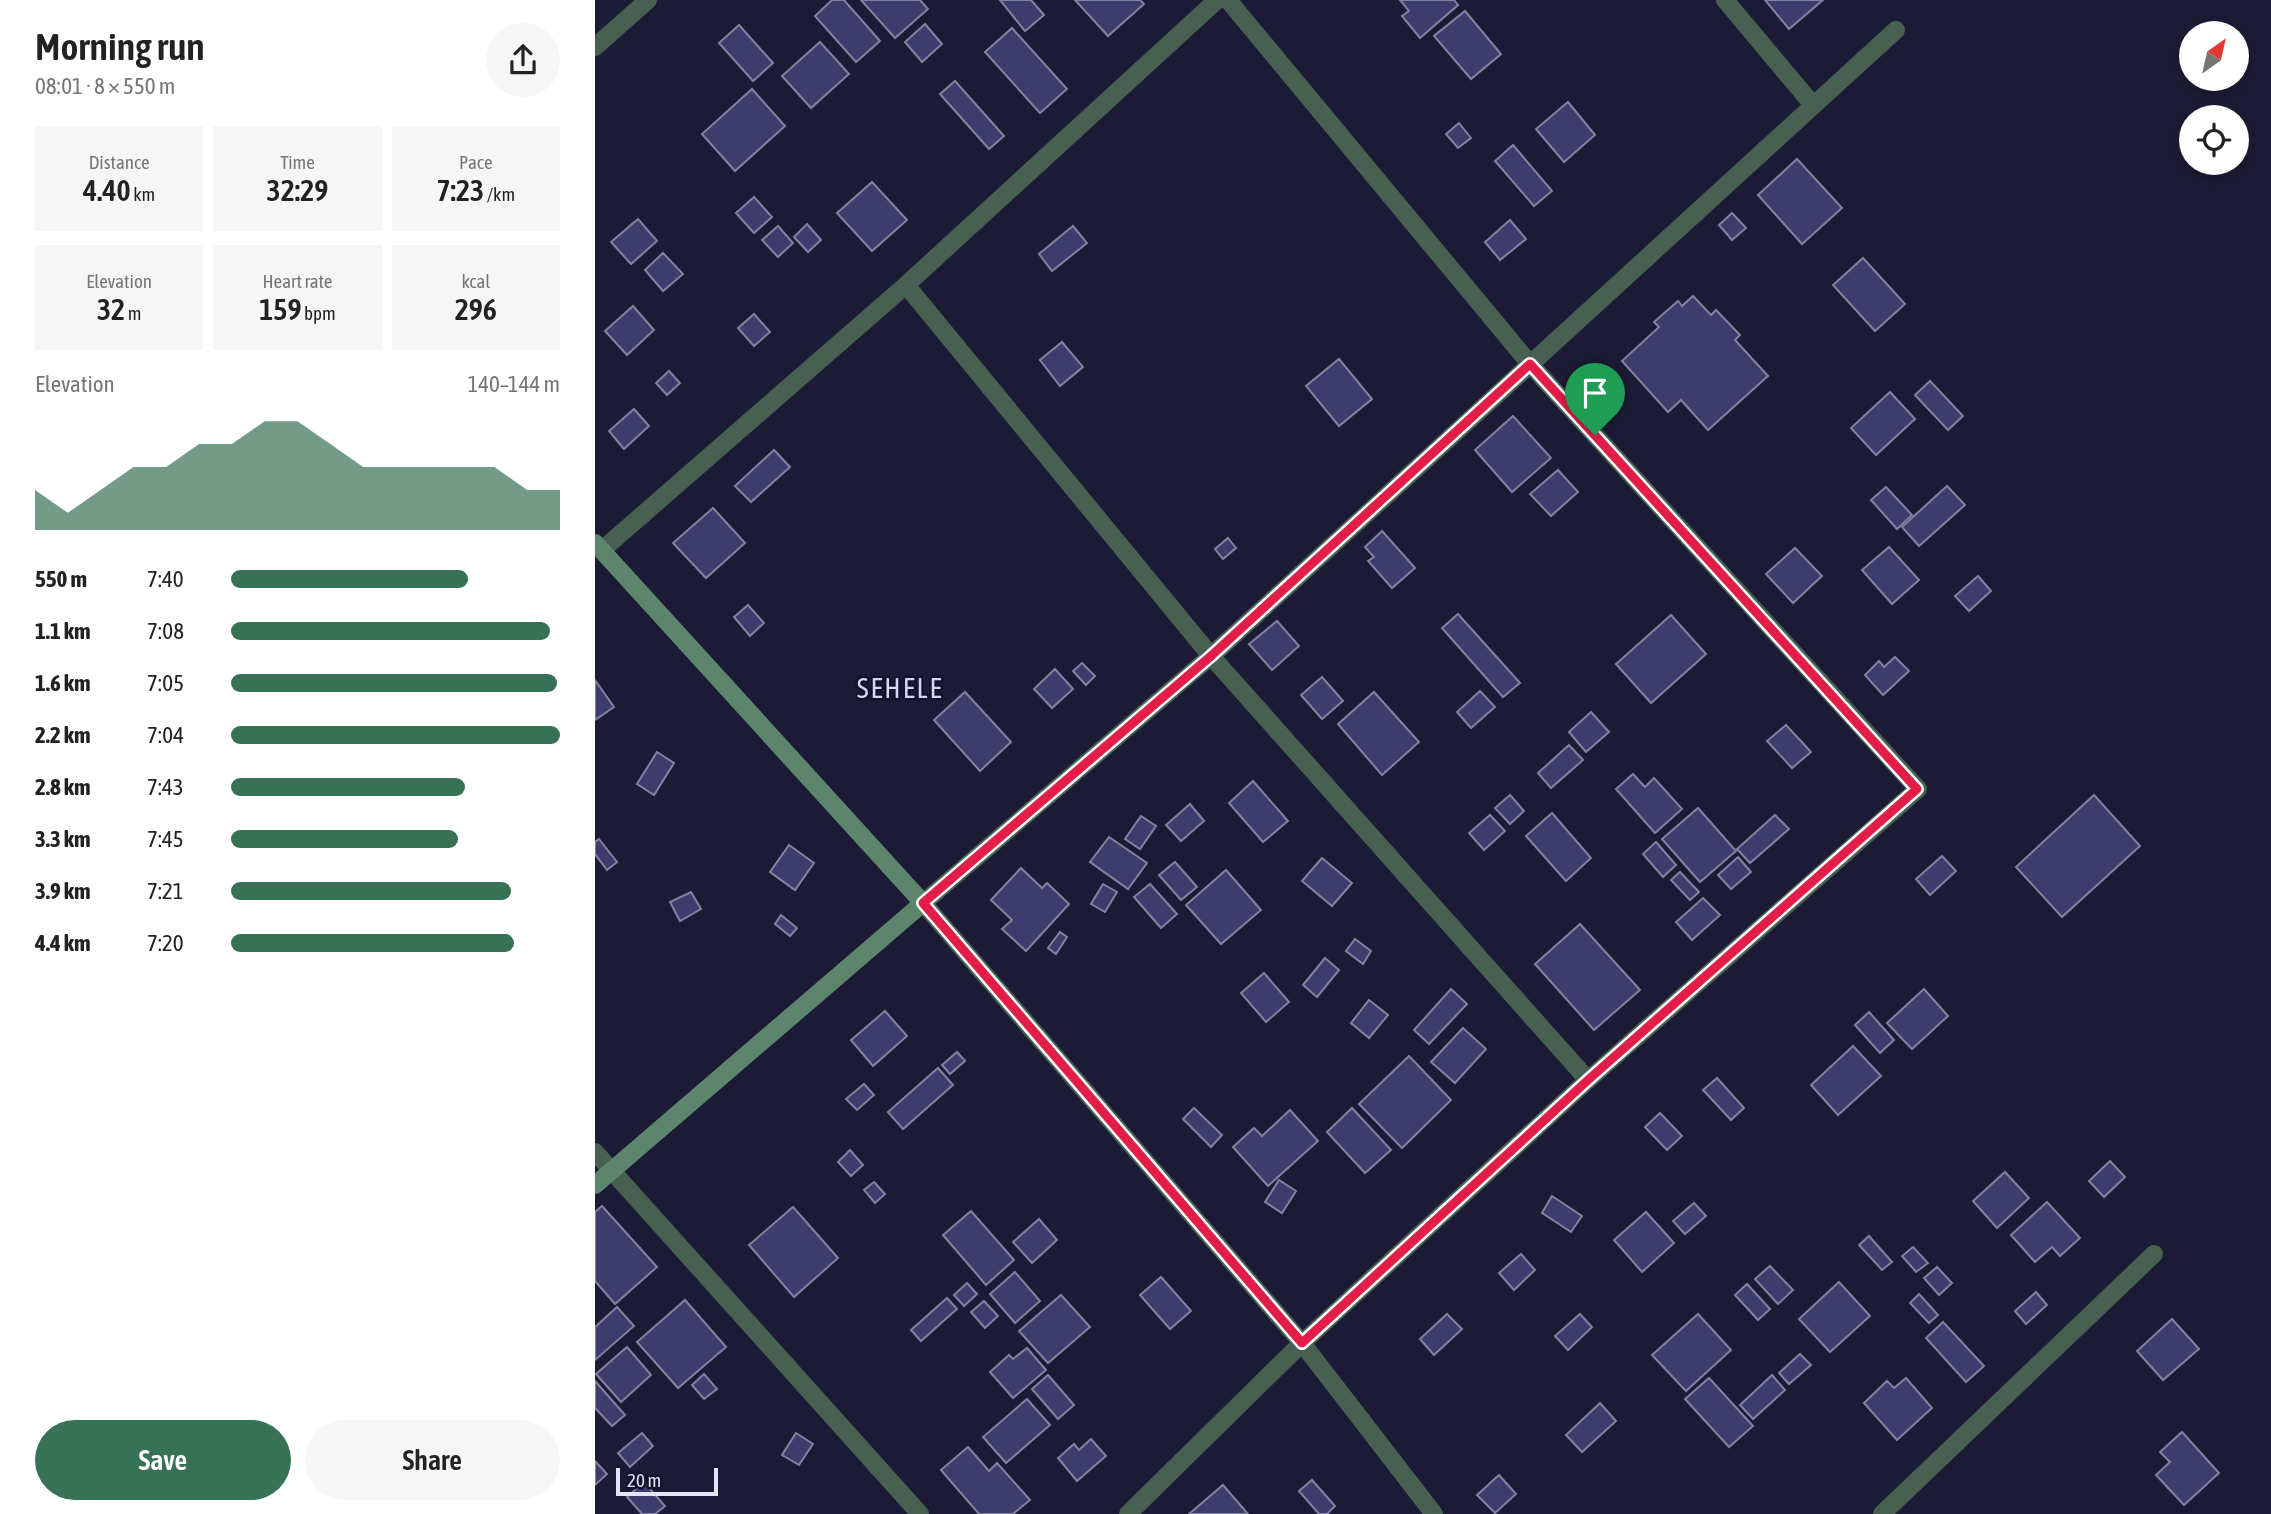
<!DOCTYPE html>
<meta charset="utf-8">
<style>
body{margin:0;font-family:"Asap Condensed",sans-serif;background:#f6f6f6;color:#222;height:100vh;display:flex;flex-direction:column;font-size:26px;white-space:nowrap}
*{box-sizing:border-box;margin:0}
p{font-size:23px;color:#767676}
.icon{flex:none;width:38px;height:38px;fill:none;stroke:currentColor;stroke-width:2;stroke-linecap:round;stroke-linejoin:round}
.map{position:relative;flex:1;overflow:hidden}
.panel{display:flex;flex-direction:column;background:#fff;width:595px}
.panel>*{flex:none}
.needle{width:46px;rotate:34deg}
.controls{position:absolute;left:1584px;top:21px;display:grid;gap:14px}
.controls a{display:grid;place-items:center;width:70px;height:70px;border-radius:50%;background:#fff;box-shadow:0 4px 10px #0003;font-size:35px}
.scale{position:absolute;left:21px;bottom:18px;width:102px;box-sizing:border-box;padding-left:7px;border:4px solid #e3e4f5;border-top:0;font-size:19px;line-height:24px;white-space:nowrap;color:#e3e4f5;-webkit-text-stroke:5px #14122b;paint-order:stroke}
.pin{position:absolute;display:grid;place-items:center;width:60px;height:60px;color:#fff;margin:-72px -30px;border-radius:50% 50% 50% 0;rotate:-45deg;box-shadow:0 0 7px #0007}
.pin .icon{rotate:45deg}
.round{display:grid;place-items:center;flex:none;width:74px;height:74px;border-radius:37px;background:#f6f6f6}
.head{display:flex;align-items:center;justify-content:space-between;height:119px;padding:0 35px}
h1{font-size:38px;font-weight:600;line-height:52px}
.figures{display:grid;grid-template-columns:repeat(3,1fr);gap:10px;height:119px;padding:7px 35px}
.figures div{display:grid;align-content:center;border-radius:0px;background:#f6f6f6;text-align:center}
.figures b{font-size:30px;font-weight:600}
.figures small{font-size:19px;font-weight:400}
.figures p{font-size:19px}
.chart{height:196px;padding:14px 35px}
.chart p{display:flex;justify-content:space-between}
.chart svg{width:100%;height:126px;margin-top:7px;fill:#387256;opacity:.7}
.action{display:flex;gap:14px;margin-top:auto;padding:14px 35px}
.action a{flex:1;height:80px;border-radius:42px;background:#387256;color:#fff;font-size:28px;font-weight:600;line-height:80px;text-align:center}
.action a+a{background:#f6f6f6;color:#222}
ul{padding:0 35px;list-style:none;font-size:23px}
li{display:grid;grid-template-columns:112px 84px 1fr;align-items:center;height:52px}
li i{height:18px;border-radius:9px;background:#387256}
main{display:flex;flex:1;min-height:0}
.map>svg:first-child{display:block}
.building{fill:#3e3b6d;stroke:#8182a2;stroke-width:2}
.lines{fill:none;stroke-linecap:round;stroke-linejoin:round}
.street{stroke:#476052;stroke-width:18}
.secondary{stroke:#5d856e;stroke-width:18}
.route-casing{stroke:#fff;stroke-width:14}
.route{stroke:#e11d48;stroke-width:9}
.labels{text-anchor:middle;dominant-baseline:central;stroke-width:5;stroke-linejoin:round;paint-order:stroke}
.quarter-label{font-size:28px;letter-spacing:2px;fill:#d4d5f9;stroke:#14122b}
</style>
<main>
<section class="panel">
<div class="head"><div><h1>Morning run</h1><p>08:01 · 8 × 550 m</p></div><a class="round"><svg class="icon" aria-label="share" viewBox="0 0 24 24"><path d="M12 15V3M7 8l5-5 5 5M5 13v7h14v-7"/></svg></a></div>
<div class="figures">
<div><p>Distance</p><b>4.40<small> km</small></b></div>
<div><p>Time</p><b>32:29</b></div>
<div><p>Pace</p><b>7:23<small> /km</small></b></div>
</div>
<div class="figures">
<div><p>Elevation</p><b>32<small> m</small></b></div>
<div><p>Heart rate</p><b>159<small> bpm</small></b></div>
<div><p>kcal</p><b>296</b></div>
</div>
<div class="chart"><p><span>Elevation</span>140–144 m</p>
<svg viewBox="0 0 160 44" preserveAspectRatio="none"><path d="M0 44V30L10 38L20 30L30 22L40 22L50 14L60 14L70 6L80 6L90 14L100 22L110 22L120 22L130 22L140 22L150 30L160 30V44z"/></svg>
</div>
<ul>
<li><b>550 m</b>7:40<i style="width:72%"></i></li>
<li><b>1.1 km</b>7:08<i style="width:97%"></i></li>
<li><b>1.6 km</b>7:05<i style="width:99%"></i></li>
<li><b>2.2 km</b>7:04<i style="width:100%"></i></li>
<li><b>2.8 km</b>7:43<i style="width:71%"></i></li>
<li><b>3.3 km</b>7:45<i style="width:69%"></i></li>
<li><b>3.9 km</b>7:21<i style="width:85%"></i></li>
<li><b>4.4 km</b>7:20<i style="width:86%"></i></li>
</ul>
<div class="action"><a>Save</a><a>Share</a></div>
</section>
<div class="map">
<svg width="1676" height="1514" viewBox="0 0 1676 1514">
<rect width="100%" height="100%" fill="#1c1b35"/>
<g class="building">
<path d="M 237,0 L 249,0 L 285,41 L 261,62 L 220,16 Z"/>
<path d="M 266,0 L 325,0 L 333,9 L 300,38 Z"/>
<path d="M 405,0 L 436,0 L 449,15 L 430,31 Z"/>
<path d="M 480,0 L 545,0 L 549,4 L 513,36 Z"/>
<path d="M 805,0 L 859,0 L 863,5 L 825,38 L 807,16 L 814,11 Z"/>
<path d="M 1170,0 L 1228,0 L 1194,29 Z"/>
<path d="M 870,11 L 906,54 L 876,79 L 839,36 Z"/>
<path d="M 330,24 L 347,44 L 327,62 L 310,42 Z"/>
<path d="M 144,25 L 178,63 L 158,81 L 124,43 Z"/>
<path d="M 417,28 L 472,89 L 445,113 L 390,52 Z"/>
<path d="M 225,42 L 254,74 L 216,108 L 187,76 Z"/>
<path d="M 360,81 L 409,136 L 394,149 L 345,94 Z"/>
<path d="M 157,89 L 190,126 L 140,171 L 107,134 Z"/>
<path d="M 973,102 L 1000,135 L 969,162 L 941,129 Z"/>
<path d="M 864,123 L 876,138 L 863,148 L 851,134 Z"/>
<path d="M 918,145 L 957,191 L 939,206 L 900,161 Z"/>
<path d="M 1202,159 L 1247,208 L 1207,244 L 1163,195 Z"/>
<path d="M 277,182 L 312,220 L 277,251 L 242,213 Z"/>
<path d="M 159,197 L 177,217 L 159,233 L 141,213 Z"/>
<path d="M 1137,213 L 1151,228 L 1137,240 L 1124,225 Z"/>
<path d="M 43,219 L 62,241 L 36,264 L 16,242 Z"/>
<path d="M 915,220 L 931,239 L 905,260 L 890,242 Z"/>
<path d="M 212,224 L 226,240 L 213,252 L 199,237 Z"/>
<path d="M 183,226 L 198,243 L 183,257 L 167,240 Z"/>
<path d="M 478,226 L 492,243 L 457,271 L 444,254 Z"/>
<path d="M 68,253 L 88,274 L 68,291 L 50,270 Z"/>
<path d="M 1268,258 L 1310,304 L 1280,331 L 1238,285 Z"/>
<path d="M 1098,296 L 1116,315 L 1121,310 L 1145,335 L 1140,340 L 1173,376 L 1113,430 L 1086,400 L 1073,412 L 1027,361 L 1064,327 L 1059,322 L 1083,301 L 1087,306 Z"/>
<path d="M 38,306 L 59,330 L 32,355 L 10,331 Z"/>
<path d="M 159,314 L 175,332 L 159,346 L 143,328 Z"/>
<path d="M 467,342 L 488,367 L 465,386 L 445,360 Z"/>
<path d="M 744,359 L 777,399 L 744,426 L 711,386 Z"/>
<path d="M 74,371 L 85,383 L 72,395 L 61,383 Z"/>
<path d="M 1335,381 L 1368,416 L 1353,430 L 1320,395 Z"/>
<path d="M 1295,392 L 1320,419 L 1281,455 L 1256,428 Z"/>
<path d="M 39,409 L 54,426 L 29,449 L 14,431 Z"/>
<path d="M 918,416 L 956,458 L 917,492 L 880,450 Z"/>
<path d="M 179,450 L 195,467 L 156,502 L 140,486 Z"/>
<path d="M 963,470 L 983,492 L 956,516 L 935,494 Z"/>
<path d="M 1352,486 L 1370,505 L 1324,546 L 1307,527 Z"/>
<path d="M 1291,487 L 1317,515 L 1302,529 L 1276,500 Z"/>
<path d="M 118,508 L 150,543 L 111,578 L 78,543 Z"/>
<path d="M 787,531 L 820,568 L 797,588 L 773,561 L 779,557 L 770,547 Z"/>
<path d="M 633,538 L 641,548 L 628,559 L 620,549 Z"/>
<path d="M 1294,547 L 1324,580 L 1297,604 L 1267,570 Z"/>
<path d="M 1200,548 L 1227,576 L 1198,603 L 1171,574 Z"/>
<path d="M 1383,576 L 1396,591 L 1374,611 L 1360,596 Z"/>
<path d="M 153,605 L 169,623 L 155,636 L 139,617 Z"/>
<path d="M 863,614 L 925,683 L 908,697 L 847,628 Z"/>
<path d="M 1076,615 L 1111,654 L 1056,703 L 1021,664 Z"/>
<path d="M 682,621 L 704,646 L 677,670 L 654,644 Z"/>
<path d="M 1300,657 L 1314,671 L 1288,695 L 1270,675 L 1284,661 L 1289,667 Z"/>
<path d="M 487,663 L 500,676 L 491,685 L 478,671 Z"/>
<path d="M 460,669 L 478,689 L 457,708 L 439,689 Z"/>
<path d="M 727,677 L 748,701 L 727,719 L 706,695 Z"/>
<path d="M 0,680 L 19,707 L 0,720 Z"/>
<path d="M 885,691 L 900,707 L 876,728 L 862,712 Z"/>
<path d="M 370,692 L 416,742 L 385,771 L 339,720 Z"/>
<path d="M 779,692 L 824,742 L 787,775 L 743,724 Z"/>
<path d="M 996,712 L 1014,732 L 991,752 L 974,732 Z"/>
<path d="M 1191,725 L 1216,752 L 1197,768 L 1172,741 Z"/>
<path d="M 974,745 L 988,760 L 956,788 L 943,773 Z"/>
<path d="M 62,752 L 79,763 L 59,795 L 42,784 Z"/>
<path d="M 1038,774 L 1050,787 L 1059,778 L 1087,809 L 1060,833 L 1021,789 Z"/>
<path d="M 658,781 L 693,821 L 668,842 L 634,803 Z"/>
<path d="M 915,795 L 929,811 L 915,824 L 900,808 Z"/>
<path d="M 1499,795 L 1545,846 L 1467,917 L 1421,867 Z"/>
<path d="M 595,804 L 609,821 L 586,841 L 571,825 Z"/>
<path d="M 1103,808 L 1141,851 L 1105,882 L 1067,839 Z"/>
<path d="M 957,813 L 996,858 L 971,881 L 931,836 Z"/>
<path d="M 895,815 L 910,831 L 889,850 L 874,833 Z"/>
<path d="M 1180,815 L 1194,829 L 1155,863 L 1142,849 Z"/>
<path d="M 546,816 L 561,826 L 545,849 L 530,839 Z"/>
<path d="M 514,837 L 552,863 L 533,889 L 495,862 Z"/>
<path d="M 4,839 L 22,862 L 12,870 L 0,854 L 0,842 Z"/>
<path d="M 1061,842 L 1081,865 L 1068,877 L 1048,854 Z"/>
<path d="M 194,845 L 219,863 L 200,890 L 175,872 Z"/>
<path d="M 1347,856 L 1361,871 L 1335,895 L 1321,879 Z"/>
<path d="M 1143,857 L 1156,872 L 1136,889 L 1123,875 Z"/>
<path d="M 727,858 L 757,883 L 737,906 L 707,881 Z"/>
<path d="M 580,862 L 602,887 L 586,900 L 564,875 Z"/>
<path d="M 426,868 L 447,888 L 452,883 L 474,904 L 431,951 L 407,929 L 417,920 L 396,900 Z"/>
<path d="M 631,870 L 666,910 L 626,944 L 591,905 Z"/>
<path d="M 1085,872 L 1104,892 L 1095,900 L 1076,880 Z"/>
<path d="M 508,884 L 522,892 L 510,912 L 496,904 Z"/>
<path d="M 555,884 L 582,914 L 566,928 L 539,897 Z"/>
<path d="M 96,892 L 106,909 L 85,921 L 75,902 Z"/>
<path d="M 1108,898 L 1125,915 L 1097,940 L 1081,922 Z"/>
<path d="M 186,915 L 202,928 L 195,936 L 180,924 Z"/>
<path d="M 985,924 L 1045,990 L 999,1030 L 940,964 Z"/>
<path d="M 465,932 L 472,937 L 461,954 L 453,948 Z"/>
<path d="M 760,939 L 776,951 L 768,964 L 751,951 Z"/>
<path d="M 730,958 L 744,970 L 722,997 L 708,985 Z"/>
<path d="M 669,973 L 694,1002 L 671,1022 L 646,993 Z"/>
<path d="M 856,989 L 872,1004 L 834,1044 L 819,1030 Z"/>
<path d="M 1329,989 L 1353,1016 L 1317,1049 L 1292,1023 Z"/>
<path d="M 774,1000 L 793,1015 L 774,1038 L 756,1023 Z"/>
<path d="M 290,1011 L 312,1036 L 278,1066 L 256,1040 Z"/>
<path d="M 1274,1012 L 1299,1040 L 1285,1053 L 1260,1025 Z"/>
<path d="M 868,1028 L 891,1049 L 860,1083 L 836,1062 Z"/>
<path d="M 1258,1046 L 1286,1076 L 1243,1115 L 1216,1085 Z"/>
<path d="M 362,1052 L 370,1061 L 355,1074 L 347,1065 Z"/>
<path d="M 814,1056 L 856,1100 L 807,1148 L 764,1104 Z"/>
<path d="M 343,1068 L 358,1085 L 308,1129 L 293,1112 Z"/>
<path d="M 1122,1078 L 1149,1108 L 1136,1120 L 1108,1090 Z"/>
<path d="M 269,1084 L 279,1095 L 262,1110 L 251,1099 Z"/>
<path d="M 599,1108 L 627,1135 L 616,1147 L 588,1119 Z"/>
<path d="M 757,1108 L 796,1150 L 770,1173 L 732,1132 Z"/>
<path d="M 695,1110 L 723,1141 L 673,1186 L 638,1147 L 659,1128 L 667,1136 Z"/>
<path d="M 1065,1113 L 1087,1136 L 1072,1150 L 1050,1127 Z"/>
<path d="M 255,1150 L 268,1165 L 256,1176 L 243,1162 Z"/>
<path d="M 1515,1161 L 1530,1177 L 1509,1197 L 1494,1181 Z"/>
<path d="M 1410,1172 L 1434,1198 L 1402,1228 L 1378,1201 Z"/>
<path d="M 684,1180 L 701,1191 L 687,1213 L 670,1202 Z"/>
<path d="M 279,1182 L 290,1194 L 280,1203 L 269,1190 Z"/>
<path d="M 957,1196 L 987,1216 L 976,1232 L 947,1213 Z"/>
<path d="M 1452,1202 L 1485,1238 L 1465,1256 L 1457,1247 L 1440,1262 L 1416,1235 Z"/>
<path d="M 1099,1203 L 1111,1216 L 1090,1234 L 1078,1221 Z"/>
<path d="M 7,1206 L 62,1267 L 20,1304 L 0,1281 L 0,1212 Z"/>
<path d="M 198,1207 L 243,1258 L 199,1297 L 154,1245 Z"/>
<path d="M 376,1211 L 419,1260 L 391,1285 L 348,1235 Z"/>
<path d="M 1051,1212 L 1079,1243 L 1047,1272 L 1019,1240 Z"/>
<path d="M 444,1219 L 462,1240 L 437,1263 L 418,1242 Z"/>
<path d="M 1274,1236 L 1297,1262 L 1287,1270 L 1264,1245 Z"/>
<path d="M 1318,1247 L 1333,1263 L 1321,1272 L 1307,1256 Z"/>
<path d="M 926,1254 L 940,1270 L 919,1290 L 904,1273 Z"/>
<path d="M 1175,1266 L 1198,1290 L 1183,1304 L 1160,1279 Z"/>
<path d="M 1342,1267 L 1357,1283 L 1344,1295 L 1329,1278 Z"/>
<path d="M 420,1272 L 445,1301 L 420,1323 L 395,1294 Z"/>
<path d="M 566,1277 L 596,1311 L 575,1329 L 545,1295 Z"/>
<path d="M 1244,1282 L 1275,1316 L 1235,1352 L 1204,1319 Z"/>
<path d="M 372,1283 L 382,1294 L 369,1306 L 359,1295 Z"/>
<path d="M 1152,1284 L 1175,1309 L 1163,1320 L 1140,1295 Z"/>
<path d="M 1441,1292 L 1452,1305 L 1431,1324 L 1420,1311 Z"/>
<path d="M 1324,1294 L 1343,1315 L 1334,1323 L 1315,1303 Z"/>
<path d="M 466,1295 L 495,1327 L 453,1363 L 424,1331 Z"/>
<path d="M 352,1298 L 362,1309 L 326,1341 L 316,1330 Z"/>
<path d="M 90,1300 L 131,1347 L 83,1388 L 42,1342 Z"/>
<path d="M 389,1301 L 403,1316 L 390,1328 L 376,1312 Z"/>
<path d="M 22,1307 L 39,1326 L 0,1360 L 0,1327 Z"/>
<path d="M 852,1314 L 867,1329 L 839,1355 L 825,1339 Z"/>
<path d="M 985,1314 L 997,1327 L 973,1350 L 960,1336 Z"/>
<path d="M 1103,1314 L 1136,1350 L 1091,1391 L 1057,1355 Z"/>
<path d="M 1577,1319 L 1604,1349 L 1568,1380 L 1542,1351 Z"/>
<path d="M 1348,1322 L 1389,1366 L 1371,1382 L 1331,1338 Z"/>
<path d="M 32,1347 L 56,1375 L 26,1402 L 1,1374 Z"/>
<path d="M 432,1348 L 451,1370 L 418,1398 L 395,1372 L 414,1355 L 418,1359 Z"/>
<path d="M 1205,1354 L 1216,1365 L 1194,1384 L 1184,1373 Z"/>
<path d="M 109,1374 L 122,1389 L 109,1399 L 97,1385 Z"/>
<path d="M 453,1375 L 479,1405 L 463,1419 L 437,1389 Z"/>
<path d="M 1177,1375 L 1190,1390 L 1158,1419 L 1145,1405 Z"/>
<path d="M 1114,1378 L 1158,1426 L 1134,1447 L 1090,1399 Z"/>
<path d="M 1311,1378 L 1337,1408 L 1302,1440 L 1269,1403 L 1292,1381 L 1299,1388 Z"/>
<path d="M 0,1381 L 30,1415 L 17,1426 L 0,1408 Z"/>
<path d="M 432,1399 L 455,1425 L 411,1463 L 388,1437 Z"/>
<path d="M 1005,1403 L 1021,1421 L 987,1452 L 971,1435 Z"/>
<path d="M 1587,1432 L 1624,1473 L 1589,1505 L 1561,1475 L 1575,1462 L 1565,1452 Z"/>
<path d="M 47,1433 L 58,1446 L 35,1467 L 23,1453 Z"/>
<path d="M 201,1433 L 218,1444 L 204,1465 L 187,1455 Z"/>
<path d="M 496,1439 L 511,1456 L 482,1481 L 463,1458 L 479,1444 L 484,1450 Z"/>
<path d="M 373,1447 L 394,1471 L 402,1463 L 435,1500 L 418,1514 L 384,1514 L 346,1470 Z"/>
<path d="M 0,1461 L 12,1474 L 0,1485 Z"/>
<path d="M 904,1475 L 921,1494 L 900,1513 L 882,1495 Z"/>
<path d="M 717,1480 L 740,1506 L 732,1514 L 724,1514 L 704,1491 Z"/>
<path d="M 49,1482 L 70,1506 L 60,1514 L 47,1514 L 32,1497 Z"/>
<path d="M 628,1485 L 653,1514 L 594,1514 Z"/>
</g>
<g class="lines">
<g class="street">
<path d="M 1130,0 L 1218,105"/>
<path d="M 0,47 L 53,0"/>
<path d="M 311,285 L 616,656 L 993,1080"/>
<path d="M 7,550 L 311,285 L 622,0"/>
<path d="M 0,1152 L 325,1514"/>
<path d="M 533,1514 L 707,1343 L 993,1080 L 1323,789 L 935,364 L 633,0"/>
<path d="M 839,1514 L 707,1343 L 328,903 L 616,656 L 1301,30"/>
<path d="M 1287,1514 L 1559,1254"/>
</g>
<path class="secondary" d="M 0,543 L 328,903 L 0,1185"/>
</g>
<g class="lines">
<g class="route-casing">
<path id="route" d="M 935,364 L 1322,789 L 993,1080 L 707,1343 L 328,903 L 616,656 Z"/>
</g>
<use href="#route" class="route"/>
</g>
<g class="labels">
<g class="quarter-label">
<text x="305" y="688">SEHELE</text>
</g>
</g>
</svg>
<div class="controls">
<a><svg class="needle" viewBox="-14 -14 28 28"><path d="M0-13l5 13h-10z" fill="#e53935"/><path d="M0 13l5-13h-10z" fill="#767676"/></svg></a>
<a><svg class="icon" aria-label="locate" viewBox="0 0 24 24"><circle cx="12" cy="12" r="6"/><path d="M12 2v4M12 18v4M2 12h4M18 12h4"/></svg></a>
</div>
<div class="scale">20 m</div>
<div class="pin" style="left:1000px;top:435px;background:#1e9e55"><svg class="icon" aria-label="arrive" viewBox="0 0 24 24"><path d="M6 21V4h12l-3 4 3 4H6"/></svg></div>
</div>
</main>
